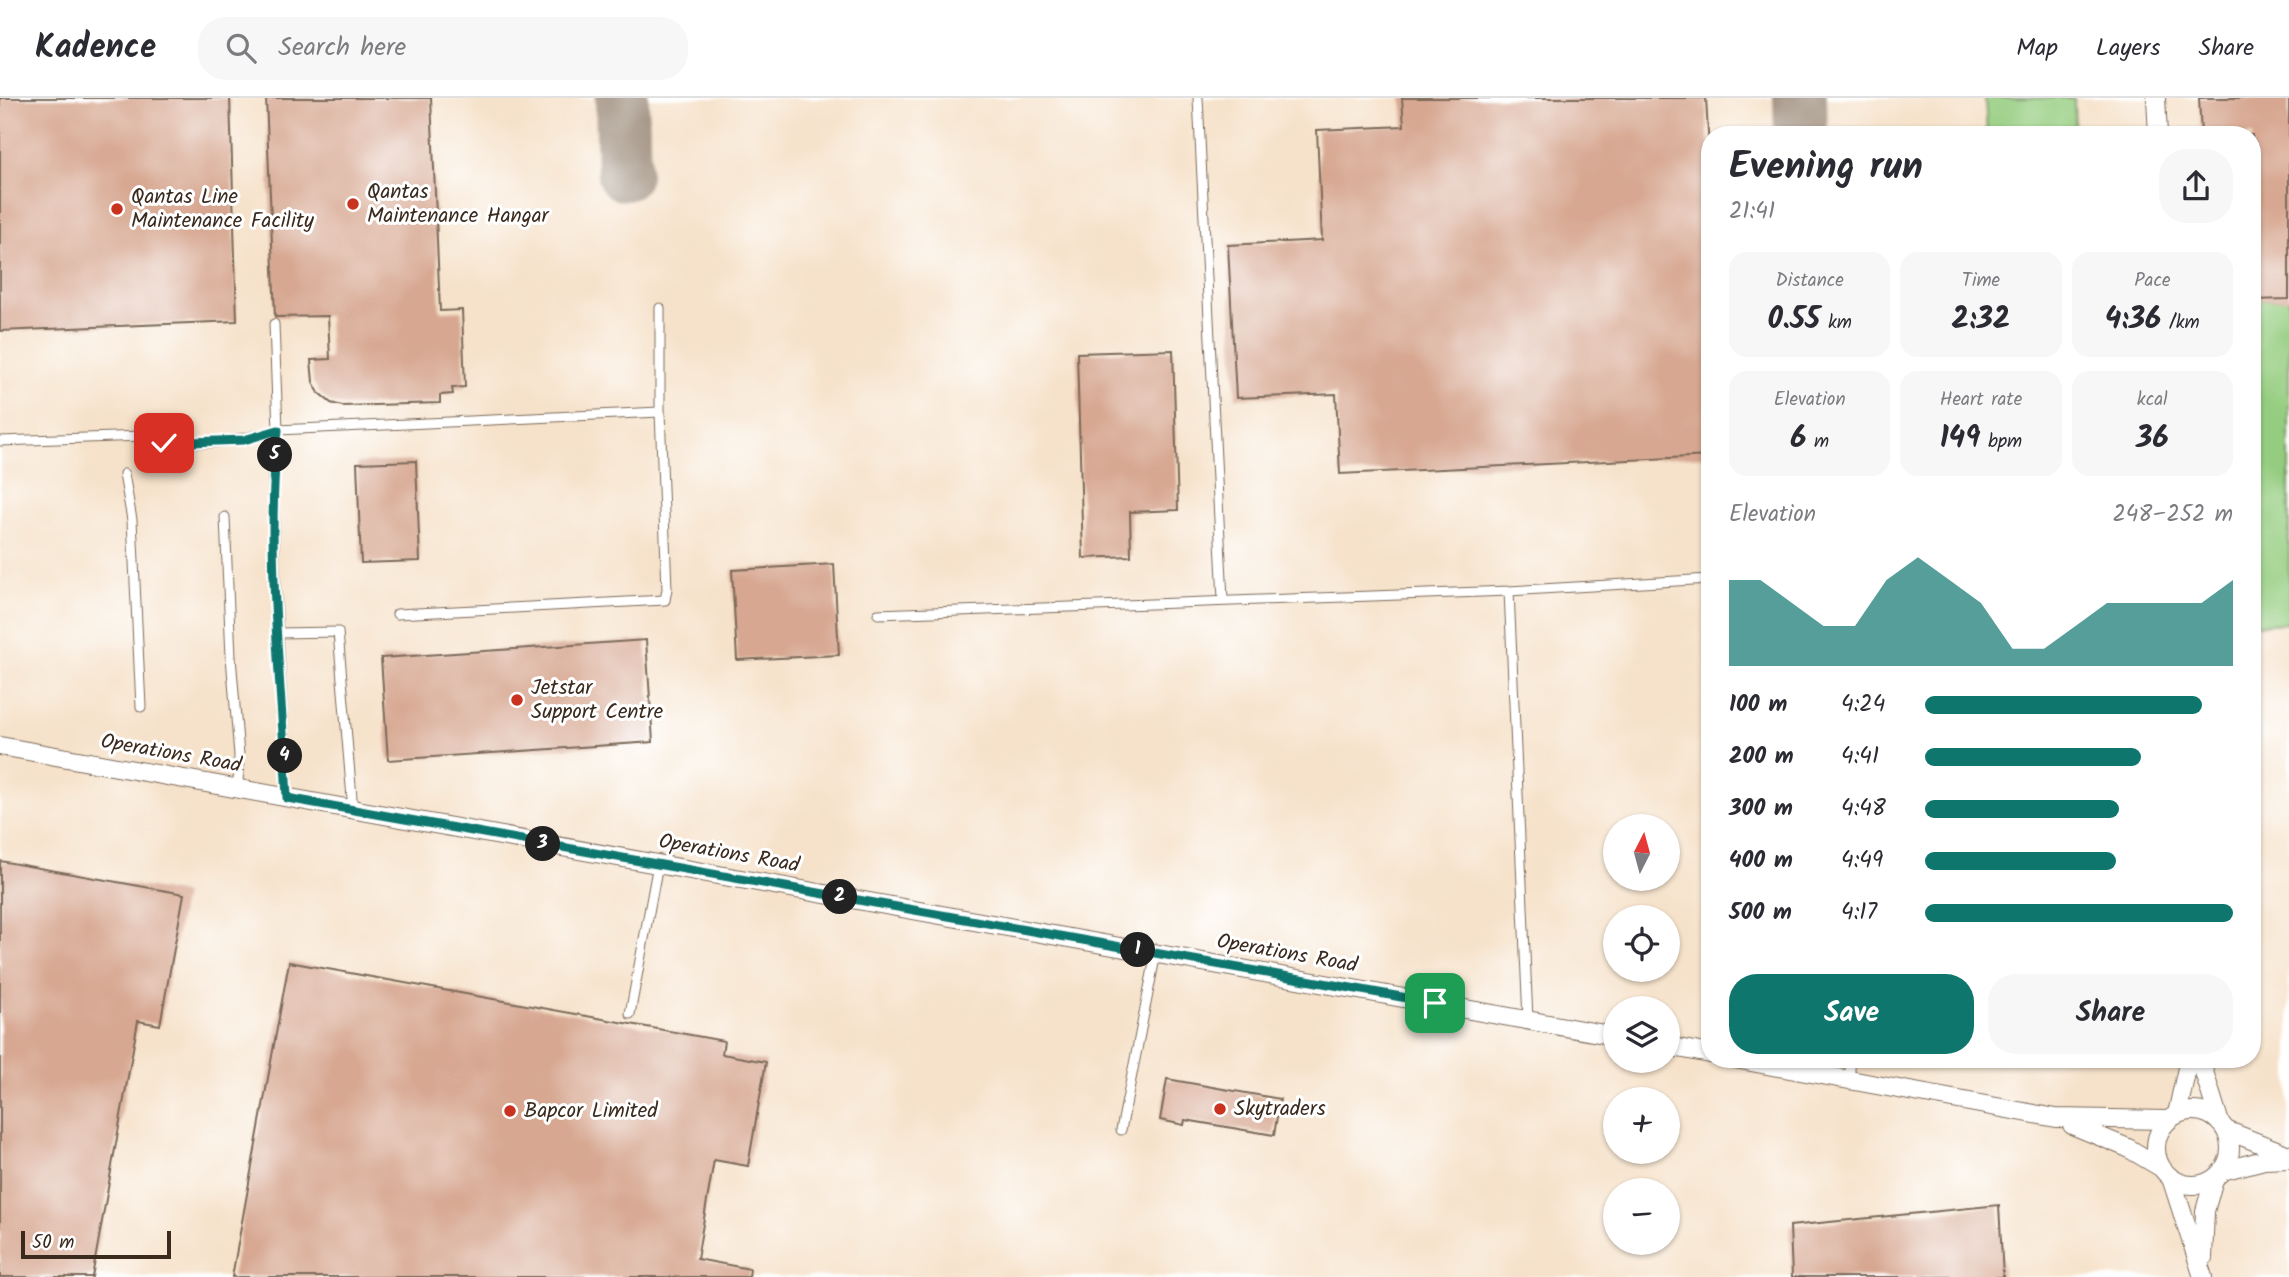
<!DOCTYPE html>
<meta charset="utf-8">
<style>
body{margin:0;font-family:Kalam,sans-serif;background:#f7f7f7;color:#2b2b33;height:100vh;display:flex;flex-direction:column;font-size:26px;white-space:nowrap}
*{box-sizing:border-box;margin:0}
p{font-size:23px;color:#7c7c81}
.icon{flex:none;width:38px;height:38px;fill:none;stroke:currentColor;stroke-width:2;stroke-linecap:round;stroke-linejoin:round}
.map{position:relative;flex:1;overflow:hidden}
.details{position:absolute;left:1701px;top:28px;width:560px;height:942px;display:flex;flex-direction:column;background:#fff;border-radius:28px;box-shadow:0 2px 5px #0004}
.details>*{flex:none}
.needle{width:46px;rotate:6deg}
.buttons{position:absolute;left:1603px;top:716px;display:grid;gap:14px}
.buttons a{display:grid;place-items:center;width:77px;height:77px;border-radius:50%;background:#fff;box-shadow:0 2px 5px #0004;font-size:35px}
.scale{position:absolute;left:21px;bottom:18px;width:150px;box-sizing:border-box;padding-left:7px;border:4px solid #3b2a1e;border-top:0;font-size:19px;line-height:24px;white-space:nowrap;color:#3b2a1e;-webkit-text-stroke:5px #fff;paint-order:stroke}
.pin{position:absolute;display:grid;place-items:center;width:60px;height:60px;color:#fff;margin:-30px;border-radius:14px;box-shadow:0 4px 10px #0006}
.km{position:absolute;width:35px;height:35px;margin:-18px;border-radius:50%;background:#222;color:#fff;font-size:19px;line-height:35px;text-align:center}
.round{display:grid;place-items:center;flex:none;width:74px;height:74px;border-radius:28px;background:#f7f7f7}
.head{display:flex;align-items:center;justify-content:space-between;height:119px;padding:0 28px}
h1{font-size:38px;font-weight:700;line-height:52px}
.metrics{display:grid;grid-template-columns:repeat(3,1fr);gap:10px;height:119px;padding:7px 28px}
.metrics div{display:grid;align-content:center;border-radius:18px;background:#f7f7f7;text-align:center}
.metrics b{font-size:30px;font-weight:700}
.metrics small{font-size:19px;font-weight:400}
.metrics p{font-size:19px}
.chart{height:196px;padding:14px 28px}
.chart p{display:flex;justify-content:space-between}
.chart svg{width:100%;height:126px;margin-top:7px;fill:#0f766e;opacity:.7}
.button{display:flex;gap:14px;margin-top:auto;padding:14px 28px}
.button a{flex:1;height:80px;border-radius:28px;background:#0f766e;color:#fff;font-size:28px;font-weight:700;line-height:80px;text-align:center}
.button a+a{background:#f7f7f7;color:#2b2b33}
ul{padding:0 28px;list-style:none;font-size:23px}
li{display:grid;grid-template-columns:112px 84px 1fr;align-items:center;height:52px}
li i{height:18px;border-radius:9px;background:#0f766e}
header{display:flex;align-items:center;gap:42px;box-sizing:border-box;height:98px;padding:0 35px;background:#fff;border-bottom:2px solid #e1e1e2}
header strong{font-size:33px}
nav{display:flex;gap:38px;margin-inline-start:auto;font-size:24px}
.search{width:490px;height:63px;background:#f7f7f7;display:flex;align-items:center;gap:18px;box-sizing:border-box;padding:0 24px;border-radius:28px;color:#7c7c81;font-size:26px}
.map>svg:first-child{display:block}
.green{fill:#95cd80;stroke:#687c4f;stroke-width:2}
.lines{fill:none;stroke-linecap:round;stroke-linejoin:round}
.taxiway{stroke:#988674;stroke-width:54}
.building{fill:#d7a791}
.lane-casing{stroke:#7c6a5a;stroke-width:11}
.street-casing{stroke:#7c6a5a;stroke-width:20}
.lane{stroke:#fff;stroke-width:9}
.street{stroke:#fff;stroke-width:18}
.route-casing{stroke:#fff;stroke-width:14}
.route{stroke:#0f766e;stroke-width:9}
.poi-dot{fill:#c8321e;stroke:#fff;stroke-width:2.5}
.labels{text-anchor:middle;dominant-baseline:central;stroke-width:6;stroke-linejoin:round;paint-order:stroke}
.poi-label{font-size:21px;fill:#3b2a1e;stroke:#fff;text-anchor:start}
.street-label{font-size:21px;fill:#3b2a1e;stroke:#fff}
</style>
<header>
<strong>Kadence</strong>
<div class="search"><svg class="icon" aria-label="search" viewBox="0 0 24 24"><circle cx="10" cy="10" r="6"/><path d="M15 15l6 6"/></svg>Search here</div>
<nav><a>Map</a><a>Layers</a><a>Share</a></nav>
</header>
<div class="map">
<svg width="2289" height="1179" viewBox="0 0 2289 1179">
<rect width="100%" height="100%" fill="#fff"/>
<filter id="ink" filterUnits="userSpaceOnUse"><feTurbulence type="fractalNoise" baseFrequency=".0143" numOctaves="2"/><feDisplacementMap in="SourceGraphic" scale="14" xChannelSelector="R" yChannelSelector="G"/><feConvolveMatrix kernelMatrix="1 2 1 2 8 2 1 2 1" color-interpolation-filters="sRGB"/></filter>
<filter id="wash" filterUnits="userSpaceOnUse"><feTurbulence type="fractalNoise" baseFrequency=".00686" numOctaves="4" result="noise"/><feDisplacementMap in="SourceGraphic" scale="28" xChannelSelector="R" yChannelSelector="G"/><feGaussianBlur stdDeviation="1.57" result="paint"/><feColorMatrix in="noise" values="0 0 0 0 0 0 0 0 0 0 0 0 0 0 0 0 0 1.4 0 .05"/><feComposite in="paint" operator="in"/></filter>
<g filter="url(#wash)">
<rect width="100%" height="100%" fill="#f6e2ca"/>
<g class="green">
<path d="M 1985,0 L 2074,0 L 2075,37 L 1987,37 Z"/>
<path d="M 2289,200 L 2289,525 L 2252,527 L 2252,202 Z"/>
</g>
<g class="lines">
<g class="taxiway">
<path d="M 622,0 L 624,76"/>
<path d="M 1800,0 L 1801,37"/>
</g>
</g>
<g id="blocks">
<g class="building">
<path d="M 0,0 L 230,0 L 237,223 L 0,233 Z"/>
<path d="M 266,0 L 431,0 L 440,213 L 462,212 L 465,289 L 452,290 L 453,296 L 440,297 L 440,305 L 342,308 L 331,305 L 319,295 L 313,284 L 311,262 L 330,261 L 328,218 L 275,219 Z"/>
<path d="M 1402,0 L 1706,0 L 1710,70 L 1710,358 L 1340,376 L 1336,296 L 1236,300 L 1228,147 L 1322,142 L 1317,32 L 1404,28 Z"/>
<path d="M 2199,0 L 2289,0 L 2289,201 L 2252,202 L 2252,37 L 2201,37 Z"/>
<path d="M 1173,252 L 1178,412 L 1130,414 L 1131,458 L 1083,460 L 1077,255 Z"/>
<path d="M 416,363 L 420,463 L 361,465 L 357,365 Z"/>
<path d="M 834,466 L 839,557 L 737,562 L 732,472 Z"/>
<path d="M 646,542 L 653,644 L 388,662 L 381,560 Z"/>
<path d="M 0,763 L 184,796 L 160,927 L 138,923 L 92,1179 L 0,1179 Z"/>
<path d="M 289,864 L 724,943 L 722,956 L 766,964 L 748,1068 L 714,1062 L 697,1161 L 750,1171 L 749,1179 L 232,1179 Z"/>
<path d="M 1167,981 L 1280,1001 L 1274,1037 L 1185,1022 L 1184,1027 L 1160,1022 Z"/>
<path d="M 1999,1107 L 2003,1179 L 1792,1179 L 1790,1128 Z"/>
</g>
</g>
</g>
<g filter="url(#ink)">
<use href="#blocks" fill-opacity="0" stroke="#7c6a5a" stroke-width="2"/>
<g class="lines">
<g class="lane-casing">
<g id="lane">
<path d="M 1198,0 L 1223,502"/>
<path d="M 274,226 L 278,332 L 273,377 L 275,479 L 287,700"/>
<path d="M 0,343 L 143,338 C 185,351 236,344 278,332 L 660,314"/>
<path d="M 124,376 L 132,422 L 141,609"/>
<path d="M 225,419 L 231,559 L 239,657 L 238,691"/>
<path d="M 1509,493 L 1528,922"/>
<path d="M 397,516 L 665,502 L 667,491 L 660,314 L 660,210"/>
<path d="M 878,516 L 1509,493 L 1710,481"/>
<path d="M 278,535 L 338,534 L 353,712"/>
<path d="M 630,916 L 658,766"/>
<path d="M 1849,982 L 1851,961"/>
<path d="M 1121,1032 L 1156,855"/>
</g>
</g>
<g class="street-casing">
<g id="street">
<path d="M 2156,0 L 2158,37"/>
<path d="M 0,648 L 1615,938"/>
<path d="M 1668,948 L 1710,956"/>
<path d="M 1735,961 L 2056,1020 L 2168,1022"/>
<path d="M 2200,961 L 2220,1025"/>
<circle cx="2193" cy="1050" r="37"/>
<path d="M 2177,1016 L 2189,961"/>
<path d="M 2072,1027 L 2128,1050 L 2160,1069"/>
<path d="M 2226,1032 L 2289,1057"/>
<path d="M 2222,1073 L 2264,1062 L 2289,1061"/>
<path d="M 2171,1080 L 2203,1179"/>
<path d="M 2203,1160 L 2205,1113 L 2214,1081"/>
</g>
</g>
<use href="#lane" class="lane"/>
<use href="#street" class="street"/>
</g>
</g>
<g class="lines" filter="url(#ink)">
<g class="route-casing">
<path id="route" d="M 164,345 L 244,342 L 278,332 C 265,450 281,581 287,700 L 1435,905"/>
</g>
<use href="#route" class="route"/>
</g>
<g class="poi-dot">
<circle cx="353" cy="106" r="7"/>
<circle cx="117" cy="111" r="7"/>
<circle cx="517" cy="602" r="7"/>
<circle cx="1220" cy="1011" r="7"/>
<circle cx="510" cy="1013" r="7"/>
</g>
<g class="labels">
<g class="poi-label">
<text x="367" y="94">Qantas<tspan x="367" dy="24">Maintenance Hangar</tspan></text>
<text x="131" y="99">Qantas Line<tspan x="131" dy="24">Maintenance Facility</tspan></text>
<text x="531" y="590">Jetstar<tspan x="531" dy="24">Support Centre</tspan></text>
<text x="1234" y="1011">Skytraders</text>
<text x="524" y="1013">Bapcor Limited</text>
</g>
<g class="street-label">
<text transform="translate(171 656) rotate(10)">Operations Road</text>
<text transform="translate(729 756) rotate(10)">Operations Road</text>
<text transform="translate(1287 856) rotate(10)">Operations Road</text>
</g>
</g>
</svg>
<div class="buttons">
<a><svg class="needle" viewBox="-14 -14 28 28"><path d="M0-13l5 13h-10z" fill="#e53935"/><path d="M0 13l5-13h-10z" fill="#7c7c81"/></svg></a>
<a><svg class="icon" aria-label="locate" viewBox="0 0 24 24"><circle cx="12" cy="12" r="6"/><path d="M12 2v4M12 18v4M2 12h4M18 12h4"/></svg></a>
<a><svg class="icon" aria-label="layers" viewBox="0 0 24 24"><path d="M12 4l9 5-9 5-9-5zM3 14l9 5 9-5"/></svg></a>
<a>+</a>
<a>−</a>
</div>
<div class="scale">50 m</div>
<div class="pin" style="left:1435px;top:905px;background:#1e9e55"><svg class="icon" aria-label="arrive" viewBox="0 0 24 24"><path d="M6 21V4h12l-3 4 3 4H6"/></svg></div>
<div class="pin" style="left:164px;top:345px;background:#d93025"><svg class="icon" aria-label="check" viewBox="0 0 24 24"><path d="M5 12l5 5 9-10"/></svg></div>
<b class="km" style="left:1138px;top:852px">1</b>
<b class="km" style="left:840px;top:799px">2</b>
<b class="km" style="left:543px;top:746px">3</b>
<b class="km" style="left:285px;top:658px">4</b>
<b class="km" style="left:275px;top:357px">5</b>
<section class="details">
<div class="head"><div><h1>Evening run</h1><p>21:41</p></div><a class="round"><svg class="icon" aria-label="share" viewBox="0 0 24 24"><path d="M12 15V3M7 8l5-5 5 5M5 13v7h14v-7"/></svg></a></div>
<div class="metrics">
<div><p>Distance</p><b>0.55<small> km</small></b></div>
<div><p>Time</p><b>2:32</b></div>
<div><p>Pace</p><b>4:36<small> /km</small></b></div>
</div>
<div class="metrics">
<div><p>Elevation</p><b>6<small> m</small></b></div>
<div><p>Heart rate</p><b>149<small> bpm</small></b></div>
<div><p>kcal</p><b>36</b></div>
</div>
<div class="chart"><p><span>Elevation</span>248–252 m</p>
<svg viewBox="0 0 160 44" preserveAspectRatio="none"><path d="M0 44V14L10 14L20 22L30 30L40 30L50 14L60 6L70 14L80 22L90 38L100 38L110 30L120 22L130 22L140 22L150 22L160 14V44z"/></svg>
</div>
<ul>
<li><b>100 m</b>4:24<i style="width:90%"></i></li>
<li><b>200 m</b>4:41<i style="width:70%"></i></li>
<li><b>300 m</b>4:48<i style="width:63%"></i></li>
<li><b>400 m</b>4:49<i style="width:62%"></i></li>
<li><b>500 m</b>4:17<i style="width:100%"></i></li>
</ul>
<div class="button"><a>Save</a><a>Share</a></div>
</section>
</div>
